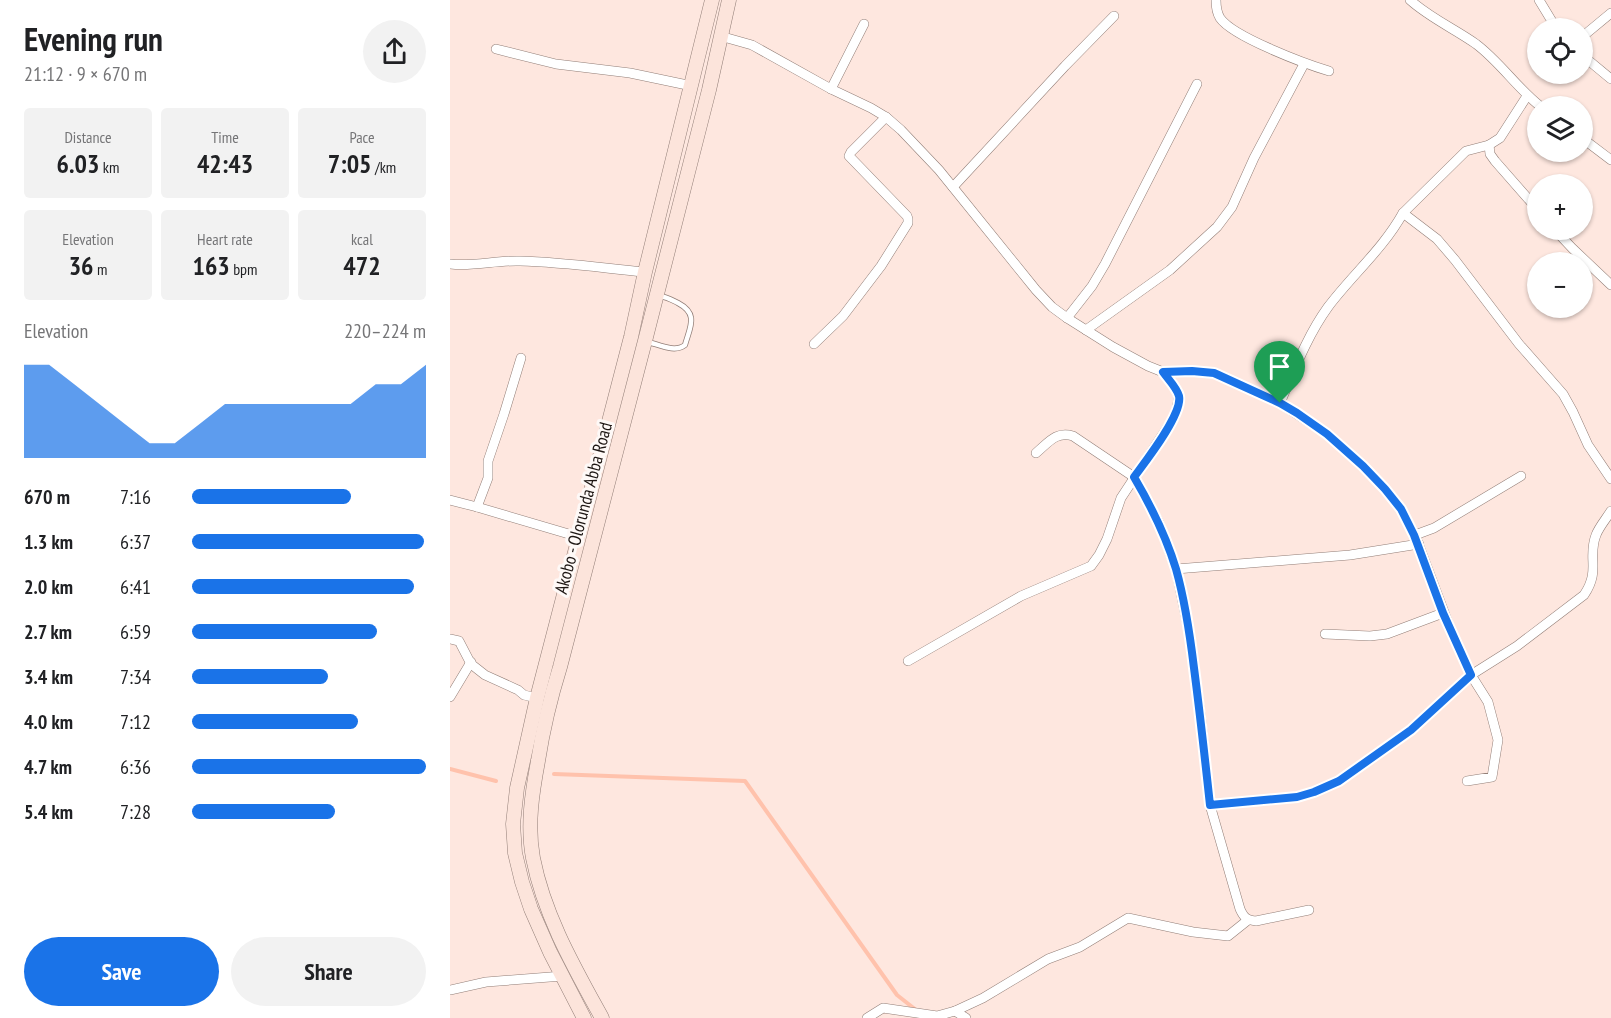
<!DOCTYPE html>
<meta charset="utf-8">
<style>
body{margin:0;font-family:"PT Sans Narrow",sans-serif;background:#f2f2f2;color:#202124;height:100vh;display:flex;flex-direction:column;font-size:22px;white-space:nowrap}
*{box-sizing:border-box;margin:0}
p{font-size:20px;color:#757577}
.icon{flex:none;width:33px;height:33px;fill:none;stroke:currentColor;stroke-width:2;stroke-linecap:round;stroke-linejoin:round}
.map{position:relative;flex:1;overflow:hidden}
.drawer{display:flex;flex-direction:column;background:#fff;width:450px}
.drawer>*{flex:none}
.controls{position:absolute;left:1077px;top:18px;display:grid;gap:12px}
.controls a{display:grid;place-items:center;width:66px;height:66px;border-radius:50%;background:#fff;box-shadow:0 2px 4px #0004;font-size:30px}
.pin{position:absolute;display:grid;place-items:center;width:51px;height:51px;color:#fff;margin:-62px -26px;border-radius:50% 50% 50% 0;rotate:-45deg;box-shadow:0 0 6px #0007}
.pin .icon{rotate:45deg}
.round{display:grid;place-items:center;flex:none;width:63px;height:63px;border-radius:32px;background:#f2f2f2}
.summary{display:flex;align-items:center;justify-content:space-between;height:102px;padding:0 24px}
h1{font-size:33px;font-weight:700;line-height:45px}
.metrics{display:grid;grid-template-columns:repeat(3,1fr);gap:9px;height:102px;padding:6px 24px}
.metrics div{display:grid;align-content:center;border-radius:6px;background:#f2f2f2;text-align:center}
.metrics b{font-size:26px;font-weight:700}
.metrics small{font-size:16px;font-weight:400}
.metrics p{font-size:16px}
.chart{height:168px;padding:12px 24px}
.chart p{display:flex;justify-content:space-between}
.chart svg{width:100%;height:108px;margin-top:6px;fill:#1a73e8;opacity:.7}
.action{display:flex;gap:12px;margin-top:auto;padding:12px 24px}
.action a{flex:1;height:69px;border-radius:36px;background:#1a73e8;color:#fff;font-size:24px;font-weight:700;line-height:69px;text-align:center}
.action a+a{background:#f2f2f2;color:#202124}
ul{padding:0 24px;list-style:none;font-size:20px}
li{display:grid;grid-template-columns:96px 72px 1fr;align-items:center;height:45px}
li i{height:15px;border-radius:8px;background:#1a73e8}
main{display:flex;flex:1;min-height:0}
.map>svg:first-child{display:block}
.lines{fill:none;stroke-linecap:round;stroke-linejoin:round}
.stream{stroke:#ffc2ac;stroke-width:4}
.service-casing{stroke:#927e77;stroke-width:6}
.minor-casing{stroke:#927e77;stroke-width:10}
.secondary-casing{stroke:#927e77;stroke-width:15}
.service{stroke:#fff;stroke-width:4.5}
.minor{stroke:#fff;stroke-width:9}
.secondary{stroke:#fce4db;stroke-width:14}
.route-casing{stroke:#fff;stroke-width:12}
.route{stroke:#1a73e8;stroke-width:8}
.labels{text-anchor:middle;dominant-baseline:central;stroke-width:6;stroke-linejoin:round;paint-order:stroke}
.street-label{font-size:18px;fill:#1e1714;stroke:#fef9f7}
</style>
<main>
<section class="drawer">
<div class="summary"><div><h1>Evening run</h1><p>21:12 · 9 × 670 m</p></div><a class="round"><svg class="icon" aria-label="share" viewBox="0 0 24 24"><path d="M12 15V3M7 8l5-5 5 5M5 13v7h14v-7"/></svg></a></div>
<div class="metrics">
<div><p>Distance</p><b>6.03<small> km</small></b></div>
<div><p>Time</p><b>42:43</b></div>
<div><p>Pace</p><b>7:05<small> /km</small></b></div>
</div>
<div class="metrics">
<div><p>Elevation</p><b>36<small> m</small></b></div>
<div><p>Heart rate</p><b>163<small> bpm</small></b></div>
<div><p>kcal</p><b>472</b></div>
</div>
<div class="chart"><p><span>Elevation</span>220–224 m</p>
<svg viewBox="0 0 160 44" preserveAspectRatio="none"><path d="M0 44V6L10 6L20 14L30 22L40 30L50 38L60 38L70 30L80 22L90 22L100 22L110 22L120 22L130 22L140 14L150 14L160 6V44z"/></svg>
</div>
<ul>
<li><b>670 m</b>7:16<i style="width:68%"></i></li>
<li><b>1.3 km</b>6:37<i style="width:99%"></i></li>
<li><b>2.0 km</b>6:41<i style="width:95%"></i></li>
<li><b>2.7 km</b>6:59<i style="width:79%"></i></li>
<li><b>3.4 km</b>7:34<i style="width:58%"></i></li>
<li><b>4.0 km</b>7:12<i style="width:71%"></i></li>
<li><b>4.7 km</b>6:36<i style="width:100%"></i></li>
<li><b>5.4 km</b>7:28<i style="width:61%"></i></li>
</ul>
<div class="action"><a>Save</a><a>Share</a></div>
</section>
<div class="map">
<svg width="1161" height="1018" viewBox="0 0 1161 1018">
<rect width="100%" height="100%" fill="#fee7df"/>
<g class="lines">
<g class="stream">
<path d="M 0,769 L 46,781"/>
<path d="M 104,774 L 295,781 L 447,995 L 466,1010"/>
</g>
<g class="service-casing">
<path id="service" d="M 198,342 C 210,345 225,353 235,345 C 240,327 249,314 228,303 C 222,300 217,297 210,296"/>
</g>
<g class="minor-casing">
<g id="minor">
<path d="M 766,0 C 766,5 767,13 770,18 C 783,37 856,64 879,71"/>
<path d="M 960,0 C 980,18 1005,29 1026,44 C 1050,62 1067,88 1090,106"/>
<path d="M 1089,0 L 1106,28"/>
<path d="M 270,36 L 302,45 L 381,89 L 421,108 L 436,117 L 451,130 L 489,170 L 586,290 L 602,307 L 617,318 L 663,347 L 698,366 L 713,372 L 742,371 L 764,373 L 830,403 L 877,434 L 913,466 L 935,489 L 951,509 L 965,535 L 1003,636 L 1021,675 L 1038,702 L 1048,740 L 1042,777 L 1017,781"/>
<path d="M 1132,37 L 1161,13"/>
<path d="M 46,49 L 106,64 L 180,73 L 242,86"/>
<path d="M 1132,55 L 1161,79"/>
<path d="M 381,89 L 414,24"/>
<path d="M 1132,138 L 1161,160"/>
<path d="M 1039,145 L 1040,154 L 1045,161 L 1088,210"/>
<path d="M 503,187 L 615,66 L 664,16"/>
<path d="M 953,213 L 1016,151 L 1039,145 L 1050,138 L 1077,96"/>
<path d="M 1105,230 L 1122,248 L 1161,285"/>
<path d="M 0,264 C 23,267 46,260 70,261 C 112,262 153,268 195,272"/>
<path d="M 617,318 L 642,286 L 655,264 L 747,84"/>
<path d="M 636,330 L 720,270 L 767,227 L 782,207 L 804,158 L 854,64"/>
<path d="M 364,344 L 393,316 L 431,266 L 458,223 L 458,219 L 457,216 L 399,156 L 401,152 L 436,117"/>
<path d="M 830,403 C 844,371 857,336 878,307 C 902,275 933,249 953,213 L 987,239 L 1005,260 L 1069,344 L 1113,394 L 1123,412 L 1138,445 L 1161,479"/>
<path d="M 586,453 C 599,442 606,431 623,436 L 684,477 L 709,523 L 726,569 L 739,632 L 751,719 L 760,805 L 790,909 C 794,918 797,920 806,921 L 859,910"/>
<path d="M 0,500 L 27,507 L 129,537"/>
<path d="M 27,507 L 38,478 L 38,461 L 54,414 L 71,358"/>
<path d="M 965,535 L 984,528 L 1071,476"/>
<path d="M 726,569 L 900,555 L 969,544"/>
<path d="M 875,634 L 920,636 L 937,634 L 993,613"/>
<path d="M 0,639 L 9,641 L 21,664 L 35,675 L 68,690 L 74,695 L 87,698"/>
<path d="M 458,661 L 571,596 L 641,566 L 649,555 L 657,539 L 671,498 L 725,416 C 732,391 728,392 713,372"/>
<path d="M 0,697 L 21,662"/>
<path d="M 760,805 L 847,797 L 864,792 L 889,781 L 961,730 L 1021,675 L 1067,646 L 1134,595 C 1151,570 1137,558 1146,535 C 1149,527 1156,519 1161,511"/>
<path d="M 0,990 L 36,982 L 113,976"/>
<path d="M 417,1018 L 433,1008 L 487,1016 L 505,1011"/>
<path d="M 516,1018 L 505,1011 L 533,998 L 598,959 L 630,947 L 678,918 L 743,932 L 778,936 L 798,920"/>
</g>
</g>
<g class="secondary-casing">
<g id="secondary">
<path d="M 134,1018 L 100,952 L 81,909 L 72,882 L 65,853 L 63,824 L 67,788 L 87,698 L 181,337 L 195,272 L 262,0"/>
<path d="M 152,1018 C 124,967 94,915 83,858 C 77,826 82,793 88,761 C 93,729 100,699 110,667 L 195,341 L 259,90 L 279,0"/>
</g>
</g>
<use href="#service" class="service"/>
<use href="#minor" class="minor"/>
<use href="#secondary" class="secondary"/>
</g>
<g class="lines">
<g class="route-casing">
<path id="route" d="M 742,371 L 764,373 L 830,403 L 847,413 L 877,434 L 913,466 L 935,489 L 951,509 L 964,535 L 993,613 L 1021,675 L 961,730 L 889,781 L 864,792 L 847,797 L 760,805 C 755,759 750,714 744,668 C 740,635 735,601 726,569 C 716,536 701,506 684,477 C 695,462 733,414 729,396 C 727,388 718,379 713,372 Z"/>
</g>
<use href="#route" class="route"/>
</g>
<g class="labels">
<g class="street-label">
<text transform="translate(133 508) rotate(-75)">Akobo - Olorunda Abba Road</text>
</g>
</g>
</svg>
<div class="controls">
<a><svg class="icon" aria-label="locate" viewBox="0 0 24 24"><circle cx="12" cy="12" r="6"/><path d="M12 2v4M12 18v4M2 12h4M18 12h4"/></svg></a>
<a><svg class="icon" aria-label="layers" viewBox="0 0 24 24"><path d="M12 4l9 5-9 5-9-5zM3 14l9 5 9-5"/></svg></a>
<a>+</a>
<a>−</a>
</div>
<div class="pin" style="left:830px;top:403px;background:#1e9e55"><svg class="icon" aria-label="arrive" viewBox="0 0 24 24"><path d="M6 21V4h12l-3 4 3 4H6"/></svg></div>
</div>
</main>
